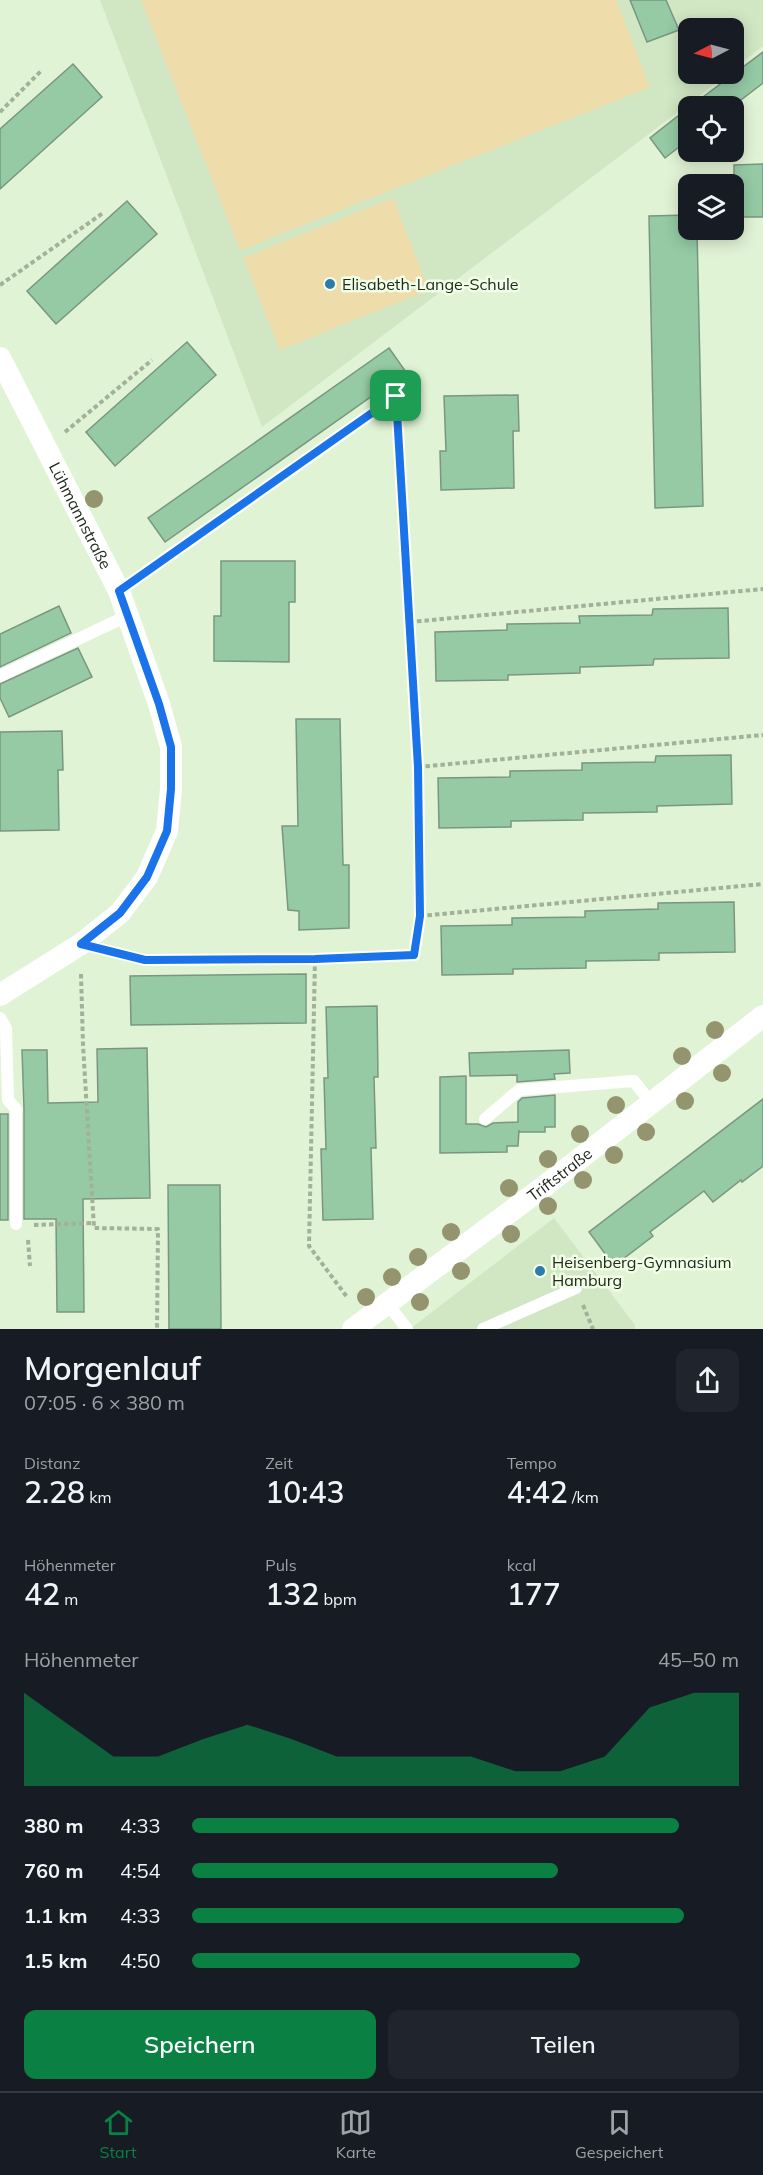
<!DOCTYPE html>
<html lang="de">
<meta charset="utf-8">
<style>
body{margin:0;font-family:Mulish,sans-serif;background:#20242c;color:#f1f3f6;height:100vh;display:flex;flex-direction:column;font-size:22px;white-space:nowrap}
*{box-sizing:border-box;margin:0}
p{font-size:20px;color:#9ea1a6}
.icon{flex:none;width:33px;height:33px;fill:none;stroke:currentColor;stroke-width:2;stroke-linecap:round;stroke-linejoin:round}
.map{position:relative;height:1329px;overflow:hidden}
.sheet{display:flex;flex-direction:column;background:#171b24;flex:1}
.sheet>*{flex:none}
.needle{width:39px;rotate:264deg}
.tools{position:absolute;left:678px;top:18px;display:grid;gap:12px}
.tools a{display:grid;place-items:center;width:66px;height:66px;border-radius:12px;background:#171b24;box-shadow:0 3px 15px #0003;font-size:30px}
.pin{position:absolute;display:grid;place-items:center;width:51px;height:51px;color:#fff;margin:-26px;border-radius:12px;box-shadow:0 3px 9px #0006}
.round{display:grid;place-items:center;flex:none;width:63px;height:63px;border-radius:12px;background:#20242c}
.overview{display:flex;align-items:center;justify-content:space-between;height:102px;padding:0 24px}
h1{font-size:33px;font-weight:600;line-height:45px}
.stats{display:grid;grid-template-columns:repeat(3,1fr);gap:9px;height:102px;padding:6px 24px}
.stats div{display:grid;align-content:center}
.stats b{font-size:30px;font-weight:600}
.stats small{font-size:16px;font-weight:400}
.stats p{font-size:16px}
.chart{height:168px;padding:12px 24px}
.chart p{display:flex;justify-content:space-between}
.chart svg{width:100%;height:108px;margin-top:6px;fill:#0b8043;opacity:.7}
.primary-button{display:flex;gap:12px;margin-top:auto;padding:12px 24px}
.primary-button a{flex:1;height:69px;border-radius:12px;background:#0b8043;color:#fff;font-size:24px;font-weight:600;line-height:69px;text-align:center}
.primary-button a+a{background:#20242c;color:#f1f3f6}
ul{padding:0 24px;list-style:none;font-size:20px}
li{display:grid;grid-template-columns:96px 72px 1fr;align-items:center;height:45px}
li i{height:15px;border-radius:8px;background:#0b8043}
.menu{display:flex;justify-content:space-around;align-items:center;height:84px;border-top:2px solid #363941;background:#171b24;font-size:16px;color:#9ea1a6}
.menu a{display:grid;justify-items:center;gap:3px}
.menu .active{color:#0b8043}
.map>svg:first-child{display:block}
.built{fill:#d1e7c4}
.green{fill:#eedcab}
.building{fill:#95caa5;stroke:#7a9682;stroke-width:1.5}
.lines{fill:none;stroke-linecap:round;stroke-linejoin:round}
.path{stroke:#a2b199;stroke-width:4;stroke-dasharray:4.5 3;stroke-linecap:butt}
.lane{stroke:#fff;stroke-width:12}
.street{stroke:#fff;stroke-width:22}
.tree{fill:#94946f}
.route-casing{stroke:#fff;stroke-width:12}
.route{stroke:#1a73e8;stroke-width:8}
.poi-dot{fill:#2d7bad;stroke:#f1ffe7;stroke-width:2}
.labels{text-anchor:middle;dominant-baseline:central;stroke-width:5;stroke-linejoin:round;paint-order:stroke}
.poi-label{font-size:16px;fill:#22291e;stroke:#f1ffe7;text-anchor:start}
.street-label{font-size:16px;fill:#22291e;stroke:#f1ffe7}
</style>
<div class="map">
<svg width="763" height="1329" viewBox="0 0 763 1329">
<rect width="100%" height="100%" fill="#e1f3d5"/>
<g class="built">
<path d="M 100,0 L 763,0 L 763,46 L 734,69 L 734,28 L 688,28 L 688,74 L 728,74 L 262,427 Z"/>
<path d="M 554,1218 L 635,1325 L 635,1329 L 410,1329 Z"/>
</g>
<g class="green">
<path d="M 141,0 L 616,0 L 650,87 L 240,250 Z"/>
<path d="M 393,198 L 429,290 L 280,350 L 243,258 Z"/>
</g>
<g class="building">
<path d="M 630,0 L 666,0 L 679,30 L 647,42 Z"/>
<path d="M 763,52 L 763,83 L 733,106 L 691,106 Z"/>
<path d="M 73,64 L 102,97 L 0,189 L 0,129 Z"/>
<path d="M 688,108 L 688,140 L 665,158 L 650,138 Z"/>
<path d="M 763,164 L 763,217 L 734,217 L 734,165 Z"/>
<path d="M 127,201 L 157,234 L 56,324 L 27,291 Z"/>
<path d="M 688,215 L 688,230 L 697,230 L 703,506 L 655,508 L 649,216 Z"/>
<path d="M 187,342 L 216,375 L 115,466 L 86,432 Z"/>
<path d="M 389,348 L 406,372 L 165,542 L 148,518 Z"/>
<path d="M 518,395 L 519,431 L 513,431 L 514,488 L 441,490 L 440,451 L 446,451 L 444,396 Z"/>
<path d="M 221,561 L 295,561 L 295,602 L 289,602 L 289,662 L 214,661 L 214,616 L 221,616 Z"/>
<path d="M 59,606 L 71,633 L 0,667 L 0,634 Z"/>
<path d="M 728,608 L 729,658 L 654,659 L 653,665 L 580,667 L 580,673 L 508,675 L 508,680 L 436,681 L 435,632 L 507,630 L 507,624 L 580,623 L 579,616 L 652,615 L 653,609 Z"/>
<path d="M 78,648 L 92,677 L 9,717 L 0,698 L 0,684 Z"/>
<path d="M 296,719 L 340,719 L 343,865 L 349,865 L 349,928 L 299,930 L 299,911 L 288,910 L 282,826 L 298,826 Z"/>
<path d="M 62,731 L 63,770 L 58,770 L 59,830 L 0,831 L 0,732 Z"/>
<path d="M 731,755 L 732,804 L 657,806 L 657,812 L 583,813 L 583,820 L 511,821 L 511,827 L 439,828 L 438,778 L 510,777 L 510,771 L 582,770 L 582,763 L 655,762 L 656,756 Z"/>
<path d="M 734,902 L 735,952 L 659,953 L 659,960 L 586,961 L 586,968 L 513,969 L 513,974 L 442,975 L 441,926 L 512,925 L 512,918 L 585,917 L 585,911 L 658,909 L 658,903 Z"/>
<path d="M 306,974 L 306,1023 L 131,1025 L 130,976 Z"/>
<path d="M 377,1006 L 378,1077 L 374,1077 L 376,1148 L 371,1148 L 373,1219 L 323,1220 L 321,1149 L 326,1149 L 324,1078 L 328,1078 L 326,1007 Z"/>
<path d="M 147,1048 L 150,1198 L 83,1199 L 84,1312 L 57,1312 L 56,1219 L 24,1219 L 24,1109 L 22,1050 L 47,1050 L 48,1103 L 98,1102 L 97,1049 Z"/>
<path d="M 569,1050 L 570,1073 L 554,1074 L 555,1079 L 517,1082 L 517,1075 L 470,1076 L 469,1053 Z"/>
<path d="M 466,1076 L 466,1124 L 478,1124 L 486,1127 L 493,1123 L 518,1122 L 518,1102 L 522,1098 L 555,1095 L 555,1127 L 545,1127 L 545,1132 L 519,1132 L 519,1130 L 518,1146 L 507,1146 L 507,1152 L 440,1153 L 440,1077 Z"/>
<path d="M 763,1099 L 763,1166 L 742,1182 L 741,1180 L 713,1202 L 704,1191 L 650,1232 L 653,1236 L 614,1266 L 589,1232 Z"/>
<rect x="0" y="1114" width="8" height="106"/>
<path d="M 168,1185 L 220,1185 L 221,1329 L 169,1329 Z"/>
</g>
<g class="lines">
<g class="path">
<path d="M 0,112 L 41,71"/>
<path d="M 0,285 L 103,213"/>
<path d="M 397,419 L 410,622"/>
<path d="M 65,432 L 152,360"/>
<path d="M 418,767 L 763,735"/>
<path d="M 420,916 L 763,884"/>
<path d="M 111,951 L 145,960 L 315,959 L 414,955 L 420,916 L 418,767 L 410,622 L 763,589"/>
<path d="M 315,959 L 309,1246 L 347,1297"/>
<path d="M 81,974 L 83,1045 L 94,1228 L 158,1229 L 157,1329"/>
<path d="M 34,1225 L 93,1223"/>
<path d="M 28,1240 L 30,1266"/>
<path d="M 583,1305 L 593,1329"/>
</g>
<g class="lane">
<path d="M 119,591 L 412,385"/>
<path d="M 0,676 L 129,615"/>
<path d="M 0,1018 L 6,1028 L 8,1100 L 16,1109 L 16,1224"/>
<path d="M 485,1119 L 519,1090 L 634,1081 L 651,1103"/>
<path d="M 387,1303 L 407,1329"/>
<path d="M 483,1329 L 576,1288"/>
</g>
<g class="street">
<path id="s1" d="M 0,358 L 119,591 L 159,704 L 171,747 L 171,789 L 167,831 L 147,877 L 120,913 L 81,944 L 0,995"/>
<path id="s2" d="M 353,1329 L 546,1185 L 763,1016"/>
</g>
</g>
<g class="tree">
<circle cx="94" cy="499" r="9"/>
<circle cx="715" cy="1030" r="9"/>
<circle cx="682" cy="1056" r="9"/>
<circle cx="722" cy="1073" r="9"/>
<circle cx="685" cy="1101" r="9"/>
<circle cx="616" cy="1105" r="9"/>
<circle cx="646" cy="1132" r="9"/>
<circle cx="580" cy="1134" r="9"/>
<circle cx="614" cy="1155" r="9"/>
<circle cx="548" cy="1159" r="9"/>
<circle cx="583" cy="1180" r="9"/>
<circle cx="509" cy="1188" r="9"/>
<circle cx="548" cy="1206" r="9"/>
<circle cx="451" cy="1232" r="9"/>
<circle cx="511" cy="1234" r="9"/>
<circle cx="418" cy="1257" r="9"/>
<circle cx="461" cy="1271" r="9"/>
<circle cx="392" cy="1277" r="9"/>
<circle cx="366" cy="1297" r="9"/>
<circle cx="420" cy="1302" r="9"/>
</g>
<g class="lines">
<g class="route-casing">
<path id="route" d="M 396,396 L 418,767 L 420,916 L 414,955 L 315,959 L 145,960 L 81,944 L 120,913 L 147,877 L 167,831 L 171,789 L 171,747 L 159,704 L 119,591 Z"/>
</g>
<use href="#route" class="route"/>
</g>
<g class="poi-dot">
<circle cx="330" cy="284" r="6"/>
<circle cx="540" cy="1271" r="6"/>
</g>
<g class="labels">
<g class="poi-label">
<text x="342" y="284">Elisabeth-Lange-Schule</text>
<text x="552" y="1262">Heisenberg-Gymnasium<tspan x="552" dy="18">Hamburg</tspan></text>
</g>
<g class="street-label">
<text stroke="none"><textPath href="#s1" startOffset="177">Lühmannstraße</textPath></text>
<text stroke="none"><textPath href="#s2" startOffset="258">Triftstraße</textPath></text>
</g>
</g>
</svg>
<div class="tools">
<a><svg class="needle" viewBox="-14 -14 28 28"><path d="M0-13l5 13h-10z" fill="#e53935"/><path d="M0 13l5-13h-10z" fill="#9ea1a6"/></svg></a>
<a><svg class="icon" aria-label="locate" viewBox="0 0 24 24"><circle cx="12" cy="12" r="6"/><path d="M12 2v4M12 18v4M2 12h4M18 12h4"/></svg></a>
<a><svg class="icon" aria-label="layers" viewBox="0 0 24 24"><path d="M12 4l9 5-9 5-9-5zM3 14l9 5 9-5"/></svg></a>
</div>
<div class="pin" style="left:396px;top:396px;background:#1e9e55"><svg class="icon" aria-label="arrive" viewBox="0 0 24 24"><path d="M6 21V4h12l-3 4 3 4H6"/></svg></div>
</div>
<section class="sheet">
<div class="overview"><div><h1>Morgenlauf</h1><p>07:05 · 6 × 380 m</p></div><a class="round"><svg class="icon" aria-label="share" viewBox="0 0 24 24"><path d="M12 15V3M7 8l5-5 5 5M5 13v7h14v-7"/></svg></a></div>
<div class="stats">
<div><p>Distanz</p><b>2.28<small> km</small></b></div>
<div><p>Zeit</p><b>10:43</b></div>
<div><p>Tempo</p><b>4:42<small> /km</small></b></div>
</div>
<div class="stats">
<div><p>Höhenmeter</p><b>42<small> m</small></b></div>
<div><p>Puls</p><b>132<small> bpm</small></b></div>
<div><p>kcal</p><b>177</b></div>
</div>
<div class="chart"><p><span>Höhenmeter</span>45–50 m</p>
<svg viewBox="0 0 160 44" preserveAspectRatio="none"><path d="M0 44V6L10 19L20 32L30 32L40 25L50 19L60 25L70 32L80 32L90 32L100 32L110 38L120 38L130 32L140 12L150 6L160 6V44z"/></svg>
</div>
<ul>
<li><b>380 m</b>4:33<i style="width:89%"></i></li>
<li><b>760 m</b>4:54<i style="width:67%"></i></li>
<li><b>1.1 km</b>4:33<i style="width:90%"></i></li>
<li><b>1.5 km</b>4:50<i style="width:71%"></i></li>
</ul>
<div class="primary-button"><a>Speichern</a><a>Teilen</a></div>
</section>
<nav class="menu">
<a class="active"><svg class="icon" aria-label="home" viewBox="0 0 24 24"><path d="M3 11l9-7 9 7M6 9v11h12V9"/></svg>Start</a>
<a><svg class="icon" aria-label="map" viewBox="0 0 24 24"><path d="M3 6l6-2 6 2 6-2v14l-6 2-6-2-6 2zM9 4v14M15 6v14"/></svg>Karte</a>
<a><svg class="icon" aria-label="saved" viewBox="0 0 24 24"><path d="M7 4h10v16l-5-4-5 4z"/></svg>Gespeichert</a>
</nav>
